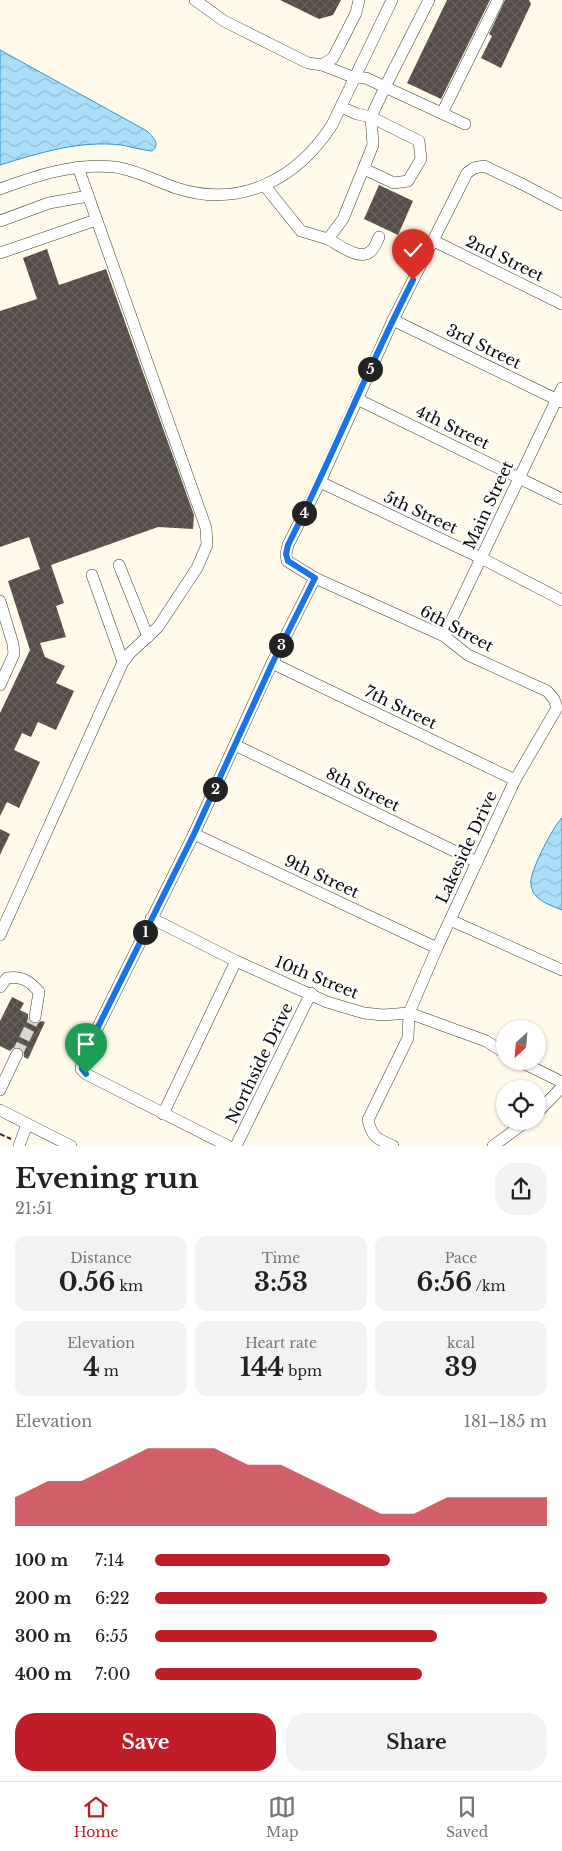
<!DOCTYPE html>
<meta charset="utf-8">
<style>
body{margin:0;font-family:"Libre Baskerville",serif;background:#f2f2f2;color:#222;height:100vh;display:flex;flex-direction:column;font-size:19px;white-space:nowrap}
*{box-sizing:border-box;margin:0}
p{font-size:16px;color:#767676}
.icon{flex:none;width:28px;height:28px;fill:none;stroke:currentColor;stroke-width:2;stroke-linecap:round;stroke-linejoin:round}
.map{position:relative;height:1146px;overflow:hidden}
.side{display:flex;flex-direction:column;background:#fff;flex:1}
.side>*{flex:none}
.needle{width:32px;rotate:206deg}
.fabs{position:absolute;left:496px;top:1020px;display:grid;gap:10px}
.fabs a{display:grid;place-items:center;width:50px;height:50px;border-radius:50%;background:#fff;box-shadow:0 1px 4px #0004;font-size:25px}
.pin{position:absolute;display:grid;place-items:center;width:42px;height:42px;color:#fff;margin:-51px -21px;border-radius:50% 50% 50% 0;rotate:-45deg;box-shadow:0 0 5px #0007}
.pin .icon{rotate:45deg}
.km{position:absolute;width:25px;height:25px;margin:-12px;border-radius:50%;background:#222;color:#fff;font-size:14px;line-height:25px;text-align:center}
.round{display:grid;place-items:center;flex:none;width:52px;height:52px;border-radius:20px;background:#f2f2f2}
.head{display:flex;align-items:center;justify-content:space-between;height:85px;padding:0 15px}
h1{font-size:28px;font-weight:700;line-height:38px}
.figures{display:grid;grid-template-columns:repeat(3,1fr);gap:8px;height:85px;padding:5px 15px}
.figures div{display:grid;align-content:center;border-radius:12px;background:#f2f2f2;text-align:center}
.figures b{font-size:25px;font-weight:700}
.figures small{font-size:14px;font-weight:400}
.figures p{font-size:14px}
.chart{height:140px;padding:10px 15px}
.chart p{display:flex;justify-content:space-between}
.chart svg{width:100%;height:90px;margin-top:5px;fill:#c01d29;opacity:.7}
.action{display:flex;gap:10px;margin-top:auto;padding:10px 15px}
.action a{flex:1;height:58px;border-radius:20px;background:#c01d29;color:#fff;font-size:20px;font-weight:700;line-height:58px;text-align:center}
.action a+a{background:#f2f2f2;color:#222}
ul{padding:0 15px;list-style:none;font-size:16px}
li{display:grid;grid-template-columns:80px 60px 1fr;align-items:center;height:38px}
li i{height:12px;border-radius:6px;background:#c01d29}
.tab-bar{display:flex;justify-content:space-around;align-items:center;height:70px;border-top:1px solid #e0e0e0;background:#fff;font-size:14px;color:#767676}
.tab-bar a{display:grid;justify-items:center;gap:2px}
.tab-bar .selected{color:#c01d29}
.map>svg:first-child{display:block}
.water{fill:url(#water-waves);stroke:#2e96d3}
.building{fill:url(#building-cross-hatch)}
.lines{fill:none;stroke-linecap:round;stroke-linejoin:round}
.minor-tunnel{stroke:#dad6c8;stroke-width:11;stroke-dasharray:11 5.5;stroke-linecap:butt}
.minor-casing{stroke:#3e3e3e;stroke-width:12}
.path{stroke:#2d2d2d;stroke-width:2;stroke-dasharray:5 2.5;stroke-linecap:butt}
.minor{stroke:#fff;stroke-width:11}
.route-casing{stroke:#fff;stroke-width:10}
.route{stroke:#1a73e8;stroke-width:6}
.labels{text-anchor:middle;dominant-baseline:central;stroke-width:5;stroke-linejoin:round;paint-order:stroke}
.street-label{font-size:16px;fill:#0b0b0b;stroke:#fff}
</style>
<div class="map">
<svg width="562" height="1146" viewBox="0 0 562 1146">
<defs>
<pattern id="water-waves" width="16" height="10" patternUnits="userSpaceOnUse" patternTransform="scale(1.25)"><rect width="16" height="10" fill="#abdef9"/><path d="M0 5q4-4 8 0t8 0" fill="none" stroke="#92bdd4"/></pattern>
<pattern id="building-cross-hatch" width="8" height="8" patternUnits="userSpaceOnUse" patternTransform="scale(1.25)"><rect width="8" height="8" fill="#544c47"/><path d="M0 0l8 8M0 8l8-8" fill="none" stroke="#68615d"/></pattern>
</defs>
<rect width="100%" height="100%" fill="#fffae9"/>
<g class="water">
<path d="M 0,50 L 147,131 C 153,137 161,144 152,151 C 142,150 132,147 121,145 C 80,140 39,153 0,165 Z"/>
<path d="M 562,818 L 562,910 C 551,905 540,903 533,892 C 532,889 530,883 531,880 C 532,868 553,826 562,818 Z"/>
</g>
<g class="building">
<path d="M 280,0 L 341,0 L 333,15 L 319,19 Z"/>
<path d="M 447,0 L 490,0 L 441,99 L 407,83 Z"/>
<path d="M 505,0 L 529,0 L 531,4 L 501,68 L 481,58 L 492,36 L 489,34 Z"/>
<path d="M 379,185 L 413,201 L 398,235 L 364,219 Z"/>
<path d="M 47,249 L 59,285 L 106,269 L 194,515 L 193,529 L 158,527 L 51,565 L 64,603 L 56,606 L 66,637 L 40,643 L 45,657 L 65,666 L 56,683 L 74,691 L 56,730 L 38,722 L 31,737 L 22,733 L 14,750 L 40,762 L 19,808 L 7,802 L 0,816 L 0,713 L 30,650 L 8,581 L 40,569 L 29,537 L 0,547 L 0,311 L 37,299 L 23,258 Z"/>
<path d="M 0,829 L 10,834 L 0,855 Z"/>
<path d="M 12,997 L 24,1003 L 20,1010 L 28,1014 L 28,1019 L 31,1023 L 37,1024 L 41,1021 L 45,1022 L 28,1059 L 24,1057 L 23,1050 L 20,1047 L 13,1048 L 10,1051 L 0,1046 L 0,1021 Z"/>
</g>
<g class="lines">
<path class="minor-tunnel" d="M 17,1054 L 35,1017"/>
<g class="minor-casing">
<g id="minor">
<path d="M 195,0 L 224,21 L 308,63 L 322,65 L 333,58 L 356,13 L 359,0"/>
<path d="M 322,65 L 355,78 L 366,78 L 385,87 L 429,0"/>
<path d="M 341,107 L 357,114 L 371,117 L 385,87 L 465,124"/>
<path d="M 442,113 L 498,0"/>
<path d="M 364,169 L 394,183 L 408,181 L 421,159 L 419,141 L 371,117"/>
<path d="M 264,185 L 301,231 L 328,239 L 343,219 L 373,145 L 371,117"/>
<path d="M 0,189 C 38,175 74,163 115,167 C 136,170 156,181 176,188 C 241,209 297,179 332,125 L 392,0"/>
<path d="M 0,221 L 49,203 L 88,196"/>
<path d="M 328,239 C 338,244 360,262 371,251 C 375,248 377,241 379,237"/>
<path d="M 434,241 L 562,304"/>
<path d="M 0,253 L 96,220"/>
<path d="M 393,320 L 562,402"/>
<path d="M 357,399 L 562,499"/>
<path d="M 320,482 L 481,558 L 562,600"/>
<path d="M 119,565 L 148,637"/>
<path d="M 92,575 L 123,662"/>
<path d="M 0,601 L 13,644 L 14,654 L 0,685"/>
<path d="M 444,636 L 562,388"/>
<path d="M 272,663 L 515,780"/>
<path d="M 235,745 L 477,862"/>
<path d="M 194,834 L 437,948"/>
<path d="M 151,918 L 236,961 L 327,1002 L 364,1013 L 383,1015 L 409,1013 L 486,1041 L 505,1053"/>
<path d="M 450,920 L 562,970"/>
<path d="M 0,935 L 123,662 L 130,653 L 158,627 L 197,568 L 207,545 L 206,528 L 78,167"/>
<path d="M 0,987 L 7,978 C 22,976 30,981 39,992 L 35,1017"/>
<path d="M 519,1061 L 562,1082"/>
<path d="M 0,1090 L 17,1054"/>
<path d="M 0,1110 L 71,1146"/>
<path d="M 538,1112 L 562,1087"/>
<path d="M 163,1114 L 236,961"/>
<path d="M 19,1146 L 27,1124"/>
<path d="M 228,1146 L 86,1074 L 81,1069 L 83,1057 L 194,834 L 272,663 L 315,578"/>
<path d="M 236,1146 L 311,993"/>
<path d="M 393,1146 C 378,1139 372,1138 368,1120 L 408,1038 L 409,1013 L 437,948 L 515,780 L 557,708 L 554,699 L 547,691 L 468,655 L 444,636 L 315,578 L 287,561 L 286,554 L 288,545 L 320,482 L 393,320 L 467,173 L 474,168 L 484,166 L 522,184 L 562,205"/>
<path d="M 493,1146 L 527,1121"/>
</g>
</g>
<path class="path" d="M 0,1134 L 11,1139"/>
<use href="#minor" class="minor"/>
</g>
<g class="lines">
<g class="route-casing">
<path id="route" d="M 86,1074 L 82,1069 L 83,1057 L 194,834 L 272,664 L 315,578 L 288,561 L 286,554 L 288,545 C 332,458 368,367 413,280"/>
</g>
<use href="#route" class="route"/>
</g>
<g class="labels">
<g class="street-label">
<text transform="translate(505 258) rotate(26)">2nd Street</text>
<text transform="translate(484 346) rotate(26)">3rd Street</text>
<text transform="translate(453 427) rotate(26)">4th Street</text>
<text transform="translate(488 505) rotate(-65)">Main Street</text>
<text transform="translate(421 512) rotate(25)">5th Street</text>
<text transform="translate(457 628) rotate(28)">6th Street</text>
<text transform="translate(401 707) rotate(26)">7th Street</text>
<text transform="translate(363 789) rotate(26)">8th Street</text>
<text transform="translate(466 847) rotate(-65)">Lakeside Drive</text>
<text transform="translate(322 876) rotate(25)">9th Street</text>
<text transform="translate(317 977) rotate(22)">10th Street</text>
<text transform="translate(259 1063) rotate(-64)">Northside Drive</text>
</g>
</g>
</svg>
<div class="fabs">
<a><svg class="needle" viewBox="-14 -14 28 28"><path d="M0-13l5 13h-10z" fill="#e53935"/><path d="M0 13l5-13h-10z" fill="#767676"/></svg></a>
<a><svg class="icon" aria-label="locate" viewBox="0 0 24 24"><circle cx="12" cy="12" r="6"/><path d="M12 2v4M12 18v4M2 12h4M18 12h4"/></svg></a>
</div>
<div class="pin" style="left:86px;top:1074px;background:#1e9e55"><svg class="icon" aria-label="arrive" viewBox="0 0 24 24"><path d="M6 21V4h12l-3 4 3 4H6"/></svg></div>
<div class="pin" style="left:413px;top:280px;background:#d93025"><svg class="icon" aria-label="check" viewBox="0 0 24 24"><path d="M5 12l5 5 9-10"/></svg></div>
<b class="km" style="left:145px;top:932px">1</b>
<b class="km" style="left:215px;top:789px">2</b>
<b class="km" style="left:281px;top:645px">3</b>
<b class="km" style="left:304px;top:513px">4</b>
<b class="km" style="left:370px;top:369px">5</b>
</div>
<section class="side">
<div class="head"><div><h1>Evening run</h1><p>21:51</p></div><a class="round"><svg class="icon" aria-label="share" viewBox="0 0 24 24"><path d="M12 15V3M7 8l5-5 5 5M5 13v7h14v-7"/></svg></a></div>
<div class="figures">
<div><p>Distance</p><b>0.56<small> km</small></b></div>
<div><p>Time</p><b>3:53</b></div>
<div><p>Pace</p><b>6:56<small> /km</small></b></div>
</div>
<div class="figures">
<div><p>Elevation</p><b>4<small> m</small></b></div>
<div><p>Heart rate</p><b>144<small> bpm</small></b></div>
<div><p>kcal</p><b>39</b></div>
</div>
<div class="chart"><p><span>Elevation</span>181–185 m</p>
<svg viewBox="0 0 160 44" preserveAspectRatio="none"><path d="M0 44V30L10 22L20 22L30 14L40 6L50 6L60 6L70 14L80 14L90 22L100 30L110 38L120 38L130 30L140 30L150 30L160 30V44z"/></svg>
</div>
<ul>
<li><b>100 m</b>7:14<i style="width:60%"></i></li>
<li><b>200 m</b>6:22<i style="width:100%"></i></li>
<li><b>300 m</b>6:55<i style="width:72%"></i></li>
<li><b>400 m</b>7:00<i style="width:68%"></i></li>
</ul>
<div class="action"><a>Save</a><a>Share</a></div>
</section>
<nav class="tab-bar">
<a class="selected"><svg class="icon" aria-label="home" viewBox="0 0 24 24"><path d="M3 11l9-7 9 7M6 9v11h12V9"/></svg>Home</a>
<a><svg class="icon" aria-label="map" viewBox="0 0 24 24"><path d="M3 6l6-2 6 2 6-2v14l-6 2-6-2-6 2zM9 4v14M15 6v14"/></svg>Map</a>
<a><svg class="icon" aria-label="saved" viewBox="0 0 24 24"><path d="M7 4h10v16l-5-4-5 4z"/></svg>Saved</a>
</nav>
